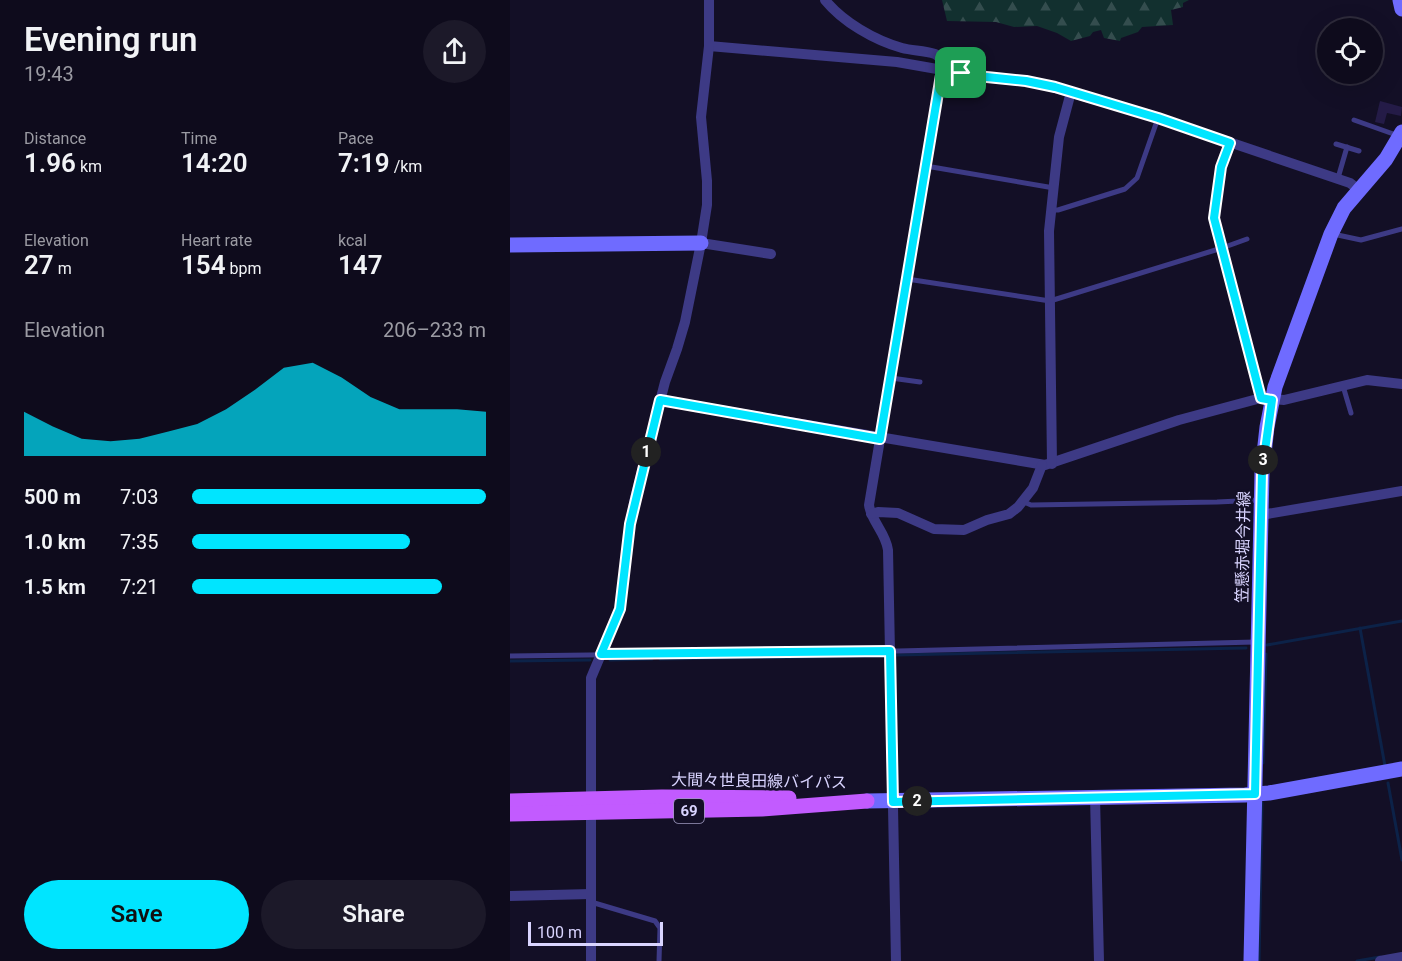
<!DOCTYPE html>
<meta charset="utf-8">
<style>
body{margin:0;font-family:Roboto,"Noto Sans JP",sans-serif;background:#1c1929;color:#f1f3f6;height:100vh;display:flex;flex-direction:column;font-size:22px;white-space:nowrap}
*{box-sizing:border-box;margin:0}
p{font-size:20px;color:#9b9ba3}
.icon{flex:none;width:33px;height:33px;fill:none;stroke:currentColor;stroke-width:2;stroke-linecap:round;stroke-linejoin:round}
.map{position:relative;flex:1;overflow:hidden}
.sheet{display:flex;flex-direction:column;background:#0e0b1c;width:510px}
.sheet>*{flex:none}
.controls{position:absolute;left:807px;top:18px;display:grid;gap:12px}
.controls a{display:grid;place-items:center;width:66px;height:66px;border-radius:50%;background:#0e0b1c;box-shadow:0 6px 24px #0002,0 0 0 2px #2e2b3b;font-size:30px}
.scale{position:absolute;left:18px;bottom:15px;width:135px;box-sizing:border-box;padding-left:6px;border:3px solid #d9d4ff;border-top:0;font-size:16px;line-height:21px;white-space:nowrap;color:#d9d4ff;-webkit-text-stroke:4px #130f26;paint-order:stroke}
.pin{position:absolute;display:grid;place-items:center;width:51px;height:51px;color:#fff;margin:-26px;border-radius:12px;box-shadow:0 3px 9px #0006}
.km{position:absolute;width:30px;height:30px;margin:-15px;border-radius:50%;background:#222;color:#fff;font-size:16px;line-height:30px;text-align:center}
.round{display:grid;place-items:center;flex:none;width:63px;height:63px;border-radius:32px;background:#1c1929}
.overview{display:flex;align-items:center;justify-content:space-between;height:102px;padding:0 24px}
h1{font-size:33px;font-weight:600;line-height:45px}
.metrics{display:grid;grid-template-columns:repeat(3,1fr);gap:9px;height:102px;padding:6px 24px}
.metrics div{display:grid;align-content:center}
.metrics b{font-size:26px;font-weight:600}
.metrics small{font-size:16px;font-weight:400}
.metrics p{font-size:16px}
.chart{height:168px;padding:12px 24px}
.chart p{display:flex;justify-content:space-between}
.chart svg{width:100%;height:108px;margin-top:6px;fill:#00e5ff;opacity:.7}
.button{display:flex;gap:12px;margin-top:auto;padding:12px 24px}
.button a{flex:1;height:69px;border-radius:36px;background:#00e5ff;color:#111;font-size:24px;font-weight:600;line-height:69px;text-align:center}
.button a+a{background:#1c1929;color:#f1f3f6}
ul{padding:0 24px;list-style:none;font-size:20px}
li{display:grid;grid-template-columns:96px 72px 1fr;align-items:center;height:45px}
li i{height:15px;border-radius:8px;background:#00e5ff}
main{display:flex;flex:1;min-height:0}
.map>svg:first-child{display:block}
.forest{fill:url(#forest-firs)}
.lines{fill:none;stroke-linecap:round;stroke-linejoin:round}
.stream{stroke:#0c2248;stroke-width:3}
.building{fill:#241b47}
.lane{stroke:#3d3a85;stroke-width:5}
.street{stroke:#3d3a85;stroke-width:10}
.secondary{stroke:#6f6bff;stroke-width:15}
.primary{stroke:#c25bff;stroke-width:15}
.route-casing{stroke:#fff;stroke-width:12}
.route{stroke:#00e5ff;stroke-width:8}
.labels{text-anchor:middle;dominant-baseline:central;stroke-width:5;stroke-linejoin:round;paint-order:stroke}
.shield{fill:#130f26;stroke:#9e99be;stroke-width:1.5}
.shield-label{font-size:15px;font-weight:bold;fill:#d9d4ff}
.street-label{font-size:16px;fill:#d9d4ff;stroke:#130f26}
</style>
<main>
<section class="sheet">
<div class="overview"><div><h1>Evening run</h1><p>19:43</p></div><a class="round"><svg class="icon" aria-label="share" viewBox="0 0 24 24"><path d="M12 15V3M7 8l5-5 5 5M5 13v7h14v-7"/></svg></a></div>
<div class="metrics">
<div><p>Distance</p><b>1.96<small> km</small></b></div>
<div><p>Time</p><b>14:20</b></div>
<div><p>Pace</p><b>7:19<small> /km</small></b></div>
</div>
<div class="metrics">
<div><p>Elevation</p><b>27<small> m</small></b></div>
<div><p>Heart rate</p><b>154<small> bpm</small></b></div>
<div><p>kcal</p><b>147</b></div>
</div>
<div class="chart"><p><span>Elevation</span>206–233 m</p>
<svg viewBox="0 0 160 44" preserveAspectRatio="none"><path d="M0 44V26L10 32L20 37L30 38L40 37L50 34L60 31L70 25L80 17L90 8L100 6L110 12L120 20L130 25L140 25L150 25L160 26V44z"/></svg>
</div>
<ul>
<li><b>500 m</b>7:03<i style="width:100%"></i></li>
<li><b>1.0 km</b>7:35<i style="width:74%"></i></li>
<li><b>1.5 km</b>7:21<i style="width:85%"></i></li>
</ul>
<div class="button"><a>Save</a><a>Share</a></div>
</section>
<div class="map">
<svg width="892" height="961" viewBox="0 0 892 961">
<defs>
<pattern id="forest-firs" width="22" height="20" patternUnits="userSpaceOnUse" patternTransform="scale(1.5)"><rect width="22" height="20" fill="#12302f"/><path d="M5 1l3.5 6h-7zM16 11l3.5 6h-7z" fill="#344d4e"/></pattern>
</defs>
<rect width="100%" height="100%" fill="#130f26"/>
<path class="forest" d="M 432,0 L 679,0 L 673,3 L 673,7 L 661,10 L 663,25 L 632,27 L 628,32 L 611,38 L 610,41 L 594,38 L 591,30 L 583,32 L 580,36 L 561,41 L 547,33 L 527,26 L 504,27 L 486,22 L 437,21 Z"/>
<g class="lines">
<g class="stream">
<path d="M 850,628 L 875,766"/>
<path d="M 757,645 L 892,621"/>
<path d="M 386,655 L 736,648"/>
<path d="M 150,659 L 374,656"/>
<path d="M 100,660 L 142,659"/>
<path d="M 0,661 L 80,660"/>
<path d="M 753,763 L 756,654"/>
<path d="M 878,783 L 892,860"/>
<path d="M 749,961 L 752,803"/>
<path d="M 847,961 L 870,957"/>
</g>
</g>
<path class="building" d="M 870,101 L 892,107 L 891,116 L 877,113 L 874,124 L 865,122 Z"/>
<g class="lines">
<g class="lane">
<path d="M 844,120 L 889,136"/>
<path d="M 826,144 L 849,151"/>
<path d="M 416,166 L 544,188"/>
<path d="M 828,178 L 837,147"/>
<path d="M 542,210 L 548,210 L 615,189 L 627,178 L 648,118"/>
<path d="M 823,234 L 851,240 L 892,229"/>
<path d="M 397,279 L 540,301 L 712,248 L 737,239"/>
<path d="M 381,378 L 410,382"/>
<path d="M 833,386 L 841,413"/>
<path d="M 514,502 L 521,505 L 707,502 L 750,500"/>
<path d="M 0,656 L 388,651 L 745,642"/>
<path d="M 81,902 L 145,921 L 150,928 L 149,961"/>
</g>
<g class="street">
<path d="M 315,0 C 333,22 364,40 392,48 C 403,51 414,50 425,54 L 429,57 L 433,64 L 359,505 C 361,521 376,533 378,550 L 386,961"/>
<path d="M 199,46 L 387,62 L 467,76 L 528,83 L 648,118 L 840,183 L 849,190"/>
<path d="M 720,143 L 710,171 L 704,218 L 751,398"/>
<path d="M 191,243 L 261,254"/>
<path d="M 150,400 L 535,465 L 669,420 L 751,398 L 774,400 L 857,380 L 892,384"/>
<path d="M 542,464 L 539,231 L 549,137 L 561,92"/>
<path d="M 361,514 L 368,512 L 388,513 L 424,529 L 454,530 L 477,520 L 499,514 L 508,507 L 523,488 L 532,465"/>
<path d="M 751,515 L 892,491"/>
<path d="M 585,797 L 589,961"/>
<path d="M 0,896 L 81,894"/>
<path d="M 81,961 L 81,678 L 110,609 L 120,524 L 125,498 L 155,382 L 167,349 L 175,322 L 191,243 L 197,205 L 197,181 L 191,117 L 199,46 L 199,0"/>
<path d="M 870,961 L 892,957"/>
</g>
<g class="secondary">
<path d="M 890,0 L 892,9"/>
<path d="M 0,245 L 191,243"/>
<path d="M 357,801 L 735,795 L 759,793 L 892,769"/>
<path d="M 741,961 L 752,472 L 757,427 L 765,387 L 821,234 L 834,208 L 876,159 L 892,132"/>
</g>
<g class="primary">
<path d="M 0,801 L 152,797 L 279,798"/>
<path d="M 0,814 L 252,809 L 357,801"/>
</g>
</g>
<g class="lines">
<g class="route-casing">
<path id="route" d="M 432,69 L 467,76 L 516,81 L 545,87 L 648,118 L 720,143 L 711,167 L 704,218 L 751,398 L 762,400 L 752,472 L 745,794 L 383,802 L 380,651 L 91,654 L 110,609 L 120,524 L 150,400 L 370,439 Z"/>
</g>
<use href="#route" class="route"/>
</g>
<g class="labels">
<rect class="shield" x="164" y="799" width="30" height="24" rx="4.5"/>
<g class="shield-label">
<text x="179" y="811">69</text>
</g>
<g class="street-label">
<text transform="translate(733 547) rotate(-89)">笠懸赤堀今井線</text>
<text transform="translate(249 781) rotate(1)">大間々世良田線バイパス</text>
</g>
</g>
</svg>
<div class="controls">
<a><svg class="icon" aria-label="locate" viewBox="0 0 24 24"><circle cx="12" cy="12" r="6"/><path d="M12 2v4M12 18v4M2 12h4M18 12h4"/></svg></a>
</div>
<div class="scale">100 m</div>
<div class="pin" style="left:451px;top:73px;background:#1e9e55"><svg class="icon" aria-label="arrive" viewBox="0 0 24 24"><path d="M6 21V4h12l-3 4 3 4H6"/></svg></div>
<b class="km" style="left:136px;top:452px">1</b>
<b class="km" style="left:407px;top:801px">2</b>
<b class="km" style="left:753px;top:460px">3</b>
</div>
</main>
